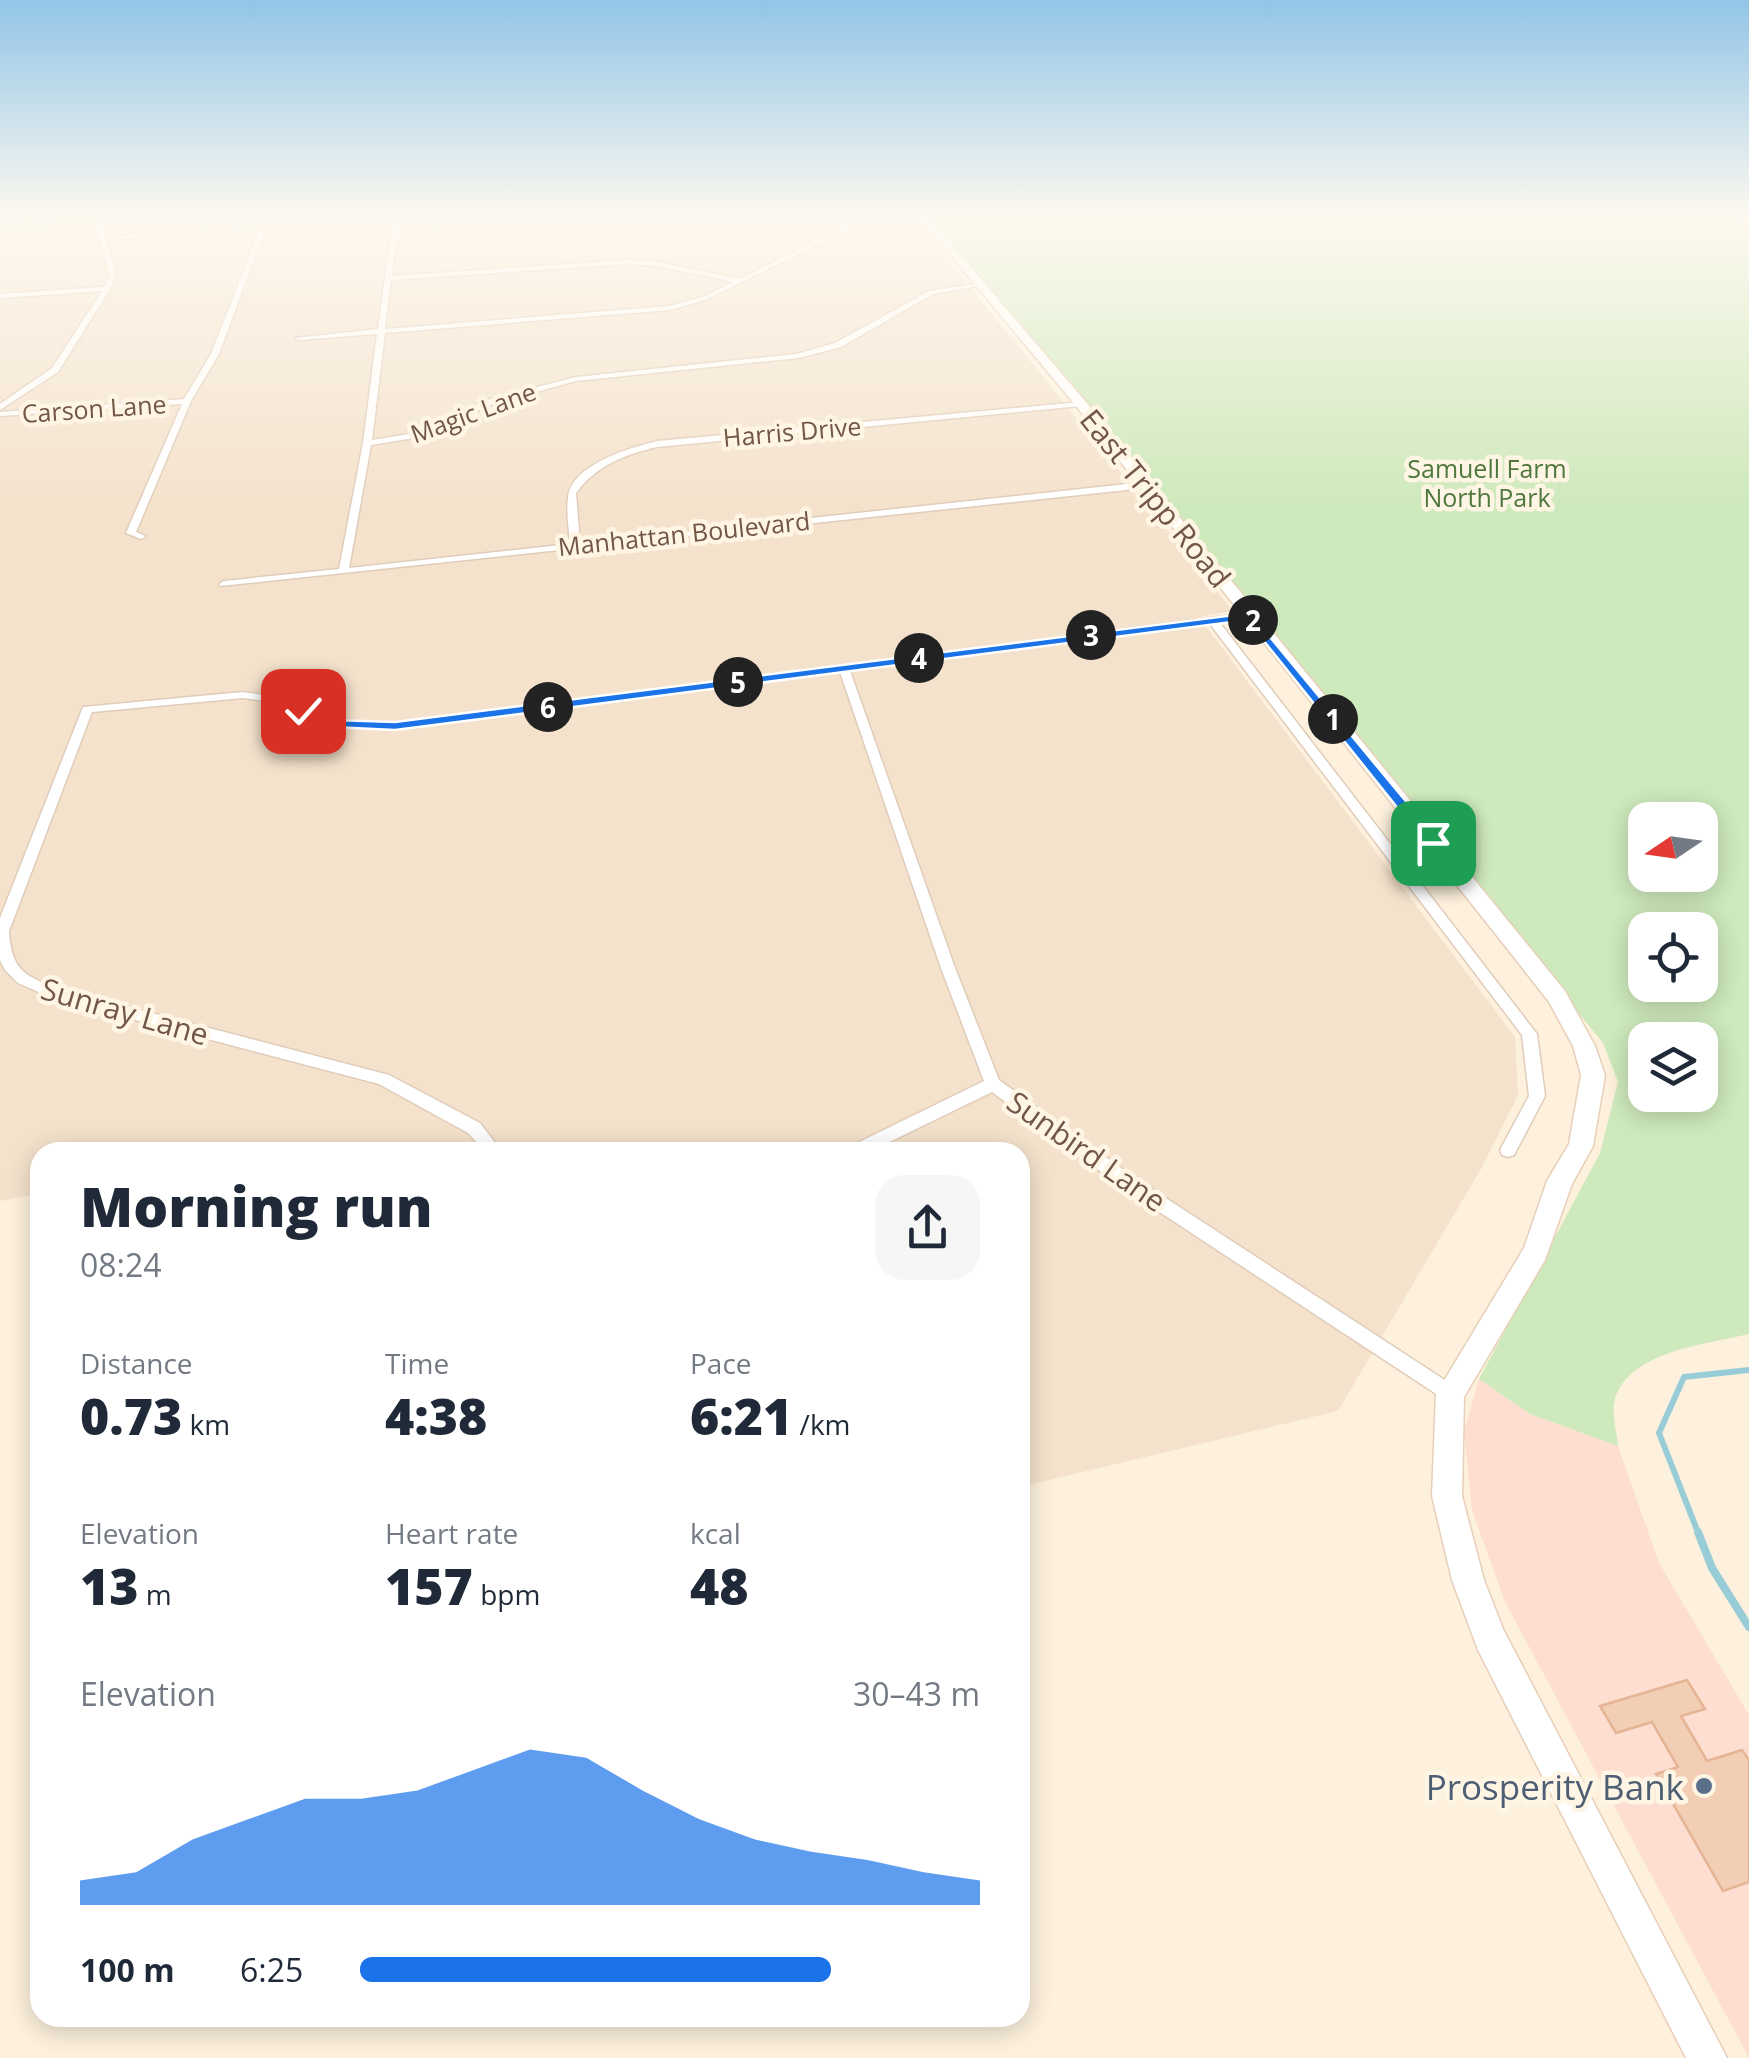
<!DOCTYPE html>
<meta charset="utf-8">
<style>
body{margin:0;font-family:"Open Sans",sans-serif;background:#f6f6f7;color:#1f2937;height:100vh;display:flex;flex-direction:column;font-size:38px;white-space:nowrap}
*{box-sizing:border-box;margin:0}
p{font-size:32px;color:#747a83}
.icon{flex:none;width:55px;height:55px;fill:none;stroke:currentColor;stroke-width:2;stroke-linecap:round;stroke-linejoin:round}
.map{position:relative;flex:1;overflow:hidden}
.sheet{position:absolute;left:30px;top:1142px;width:1000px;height:885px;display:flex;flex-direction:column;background:#fff;border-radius:30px;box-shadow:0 5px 25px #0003}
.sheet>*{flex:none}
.needle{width:65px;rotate:257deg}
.controls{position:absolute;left:1628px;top:802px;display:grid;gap:20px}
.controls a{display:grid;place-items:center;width:90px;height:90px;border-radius:20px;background:#fff;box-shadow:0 5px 25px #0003;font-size:50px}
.pin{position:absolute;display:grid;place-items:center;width:85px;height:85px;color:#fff;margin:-42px;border-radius:20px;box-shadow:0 5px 15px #0006}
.km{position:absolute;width:50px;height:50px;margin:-25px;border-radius:50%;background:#222;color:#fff;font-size:28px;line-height:50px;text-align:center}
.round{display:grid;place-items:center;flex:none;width:105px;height:105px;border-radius:30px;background:#f6f6f7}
.overview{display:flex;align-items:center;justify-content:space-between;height:170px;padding:0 50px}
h1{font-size:55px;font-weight:800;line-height:75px}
.stats{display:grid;grid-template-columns:repeat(3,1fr);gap:15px;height:170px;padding:10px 50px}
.stats div{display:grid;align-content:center}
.stats b{font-size:50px;font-weight:800}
.stats small{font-size:28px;font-weight:400}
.stats p{font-size:28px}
.chart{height:280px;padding:20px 50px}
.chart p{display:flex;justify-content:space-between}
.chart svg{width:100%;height:180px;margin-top:10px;fill:#1a73e8;opacity:.7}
ul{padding:0 50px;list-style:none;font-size:32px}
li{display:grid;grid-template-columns:160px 120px 1fr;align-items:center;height:75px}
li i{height:25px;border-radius:12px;background:#1a73e8}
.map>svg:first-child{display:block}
.residential{fill:#f4e2cc}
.commercial{fill:#fdded0}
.green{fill:#cee9bc;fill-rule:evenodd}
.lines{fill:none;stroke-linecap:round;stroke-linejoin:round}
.stream-far1{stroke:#98cdd8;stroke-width:6}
.stream{stroke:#98cdd8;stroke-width:8}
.building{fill:#f2ceb4;stroke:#e5b495;stroke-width:2.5}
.street-casing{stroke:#e0ccba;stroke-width:3}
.secondary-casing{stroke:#e7cfb9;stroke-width:3}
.street{fill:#fff;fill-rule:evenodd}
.secondary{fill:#fff;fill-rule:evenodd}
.route{fill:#1a73e8;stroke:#fff;stroke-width:2.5}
.service-dot{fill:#5c6f8a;stroke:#fff5e4;stroke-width:4}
.labels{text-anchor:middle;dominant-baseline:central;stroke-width:9;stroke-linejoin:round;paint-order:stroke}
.far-street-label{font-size:25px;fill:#725646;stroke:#fff5e4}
.far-park-label{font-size:25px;fill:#4e783e;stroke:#fff5e4}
.street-label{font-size:30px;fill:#725646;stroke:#fff5e4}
.near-service-label{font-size:35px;fill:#4e5e75;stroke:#fff5e4;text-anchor:end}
</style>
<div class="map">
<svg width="1749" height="2058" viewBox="0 0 1749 2058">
<rect width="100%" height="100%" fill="#fdf1dd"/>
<path class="residential" d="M 99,218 L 914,218 L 1233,611 L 1199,617 L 1515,1037 L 1518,1095 L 1481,1169 L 1338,1411 L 1020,1487 L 1020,1152 L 40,1152 L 40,1194 L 0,1201 L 0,232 L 94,225 Z"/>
<path class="commercial" d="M 1479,1379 L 1530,1414 L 1618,1446 L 1659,1563 L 1749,1715 L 1749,2058 L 1505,1602 L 1472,1510 L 1464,1432 Z"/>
<g class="green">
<path d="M 99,218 L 94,225 L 0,232 L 0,220 Z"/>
<path d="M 927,218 L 1738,218 L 1749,225 L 1749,1334 C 1708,1344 1629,1351 1615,1399 C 1611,1412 1617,1432 1618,1446 L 1530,1414 L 1479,1379 L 1600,1153 L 1618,1082 L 1603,1043 L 1245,603 L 1153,484 ZM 1645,820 L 1700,820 L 1700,875 L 1645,875 ZM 1645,930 L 1700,930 L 1700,985 L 1645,985 ZM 1645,1040 L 1700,1040 L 1700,1095 L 1645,1095 Z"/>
</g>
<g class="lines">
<path class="stream-far1" d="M 1699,1535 L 1659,1433 L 1684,1377 L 1749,1370"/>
<path class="stream" d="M 1698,1532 L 1712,1568 L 1749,1627"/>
</g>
<path class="building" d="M 1687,1680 L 1705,1709 L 1681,1716 L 1707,1761 L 1742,1750 L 1749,1760 L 1749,1882 L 1723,1891 L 1656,1774 L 1678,1767 L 1652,1722 L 1616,1733 L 1600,1706 Z"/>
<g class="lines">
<g class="street-casing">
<g id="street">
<path d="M 100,218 L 106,218 L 102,229 L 104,237 L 246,226 L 264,232 L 219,354 L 191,401 L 136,532 L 146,536 L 141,539 L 126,533 L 182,404 L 0,416 L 0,412 L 184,399 L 211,354 L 258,233 L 246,230 L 106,240 L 116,275 L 110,289 L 58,372 L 0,410 L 0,404 L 52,368 L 102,291 L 0,298 L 0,294 L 104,287 L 110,275 L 96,229 Z"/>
<path d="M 393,218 L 399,218 L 397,231 L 638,218 L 397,235 L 392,276 L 626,260 L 658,262 L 739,279 L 816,241 L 731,218 L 741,218 L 821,239 C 832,234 848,218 859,218 L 840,234 L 707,299 L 670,310 L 385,333 L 372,440 L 409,434 L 487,400 L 576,377 L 796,354 L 835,343 L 929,291 L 981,283 L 984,285 L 933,294 L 841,347 L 799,358 L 576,381 L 493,404 L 414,438 L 371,445 L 349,568 L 570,544 C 569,529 566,511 568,497 C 572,464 630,448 657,441 L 1081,402 L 1085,404 L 1081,406 L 657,447 C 624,455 597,465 576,493 L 580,543 L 1145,482 L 1149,485 L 1145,488 L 220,586 L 219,584 L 224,581 L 339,569 L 363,443 L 377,334 L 299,340 L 295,338 L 378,329 ZM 626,264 L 658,266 L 733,282 L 703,297 L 670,306 L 385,329 L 391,280 Z"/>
<path d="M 1250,613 L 1254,614 L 1254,618 L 1220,623 L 1537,1034 L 1545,1096 L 1514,1155 L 1508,1157 L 1502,1155 L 1500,1150 L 1529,1096 L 1522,1035 L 1210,624 L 850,671 L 955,968 L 999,1080 L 1135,1178 L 1457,1388 L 1460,1394 L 1457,1400 L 1450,1403 L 1123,1188 L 992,1092 L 869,1152 L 847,1152 L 849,1147 L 984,1081 L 941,968 L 840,672 L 395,729 L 332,726 L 273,702 L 243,698 L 92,712 L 9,931 C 11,970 25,977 60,989 L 389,1075 L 480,1123 L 502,1152 L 485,1152 L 468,1133 L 379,1084 L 52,998 L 18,983 L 5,970 L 0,960 L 0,918 L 83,707 L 243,692 L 279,697 L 334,720 L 395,723 Z"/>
</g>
</g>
<g class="secondary-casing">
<g id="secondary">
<path d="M 0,218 L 28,218 L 0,223 Z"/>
<path d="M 920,218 L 929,218 L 1085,401 L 1565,991 L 1595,1046 L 1605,1075 L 1593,1146 L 1572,1184 L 1545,1260 L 1464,1397 L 1462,1496 L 1484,1580 L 1503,1629 L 1727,2058 L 1686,2058 L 1478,1650 L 1452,1580 L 1432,1496 L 1436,1394 L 1524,1248 L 1547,1181 L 1569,1144 L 1581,1075 L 1573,1046 L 1549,1002 L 1517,961 L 1077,407 Z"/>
</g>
</g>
<use href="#street" class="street"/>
<use href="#secondary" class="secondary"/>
</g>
<linearGradient id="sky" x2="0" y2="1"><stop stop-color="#92c5e7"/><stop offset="0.43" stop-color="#fef9f0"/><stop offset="1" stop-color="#fef9f0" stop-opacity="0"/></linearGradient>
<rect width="1749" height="506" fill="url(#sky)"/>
<path class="route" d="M 1250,613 L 1438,840 L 1438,846 L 1428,846 L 1247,620 L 395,730 L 332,727 L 297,711 L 303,707 L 334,720 L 395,722 Z"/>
<circle class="service-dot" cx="1704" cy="1786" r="10"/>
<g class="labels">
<g class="far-street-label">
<text transform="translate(94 408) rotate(-4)">Carson Lane</text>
<text transform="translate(473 412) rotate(-20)">Magic Lane</text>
<text transform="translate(792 431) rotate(-5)">Harris Drive</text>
<text transform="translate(684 533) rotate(-6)">Manhattan Boulevard</text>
</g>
<g class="far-park-label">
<text x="1487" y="468">Samuell Farm<tspan x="1487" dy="29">North Park</tspan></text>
</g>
<g class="street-label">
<text transform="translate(1156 498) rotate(51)">East Tripp Road</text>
<text transform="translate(125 1011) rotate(16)">Sunray Lane</text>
<text transform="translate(1087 1151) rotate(35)">Sunbird Lane</text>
</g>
<g class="near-service-label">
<text x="1684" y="1786">Prosperity Bank</text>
</g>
</g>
</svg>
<div class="controls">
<a><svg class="needle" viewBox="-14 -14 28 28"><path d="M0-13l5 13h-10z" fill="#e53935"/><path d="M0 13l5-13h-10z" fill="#747a83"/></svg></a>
<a><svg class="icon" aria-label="locate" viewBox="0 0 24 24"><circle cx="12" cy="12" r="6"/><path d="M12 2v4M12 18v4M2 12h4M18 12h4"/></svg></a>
<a><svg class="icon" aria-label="layers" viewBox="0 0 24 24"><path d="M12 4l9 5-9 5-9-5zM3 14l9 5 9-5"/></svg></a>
</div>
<div class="pin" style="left:1433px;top:843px;background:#1e9e55"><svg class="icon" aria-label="arrive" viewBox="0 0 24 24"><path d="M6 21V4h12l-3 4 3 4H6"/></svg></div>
<div class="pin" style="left:303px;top:711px;background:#d93025"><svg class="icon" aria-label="check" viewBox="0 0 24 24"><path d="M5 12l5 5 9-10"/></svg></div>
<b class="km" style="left:1333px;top:719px">1</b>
<b class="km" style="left:1253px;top:620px">2</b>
<b class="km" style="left:1091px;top:635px">3</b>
<b class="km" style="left:919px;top:658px">4</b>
<b class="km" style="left:738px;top:682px">5</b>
<b class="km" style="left:548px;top:707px">6</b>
<section class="sheet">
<div class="overview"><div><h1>Morning run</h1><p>08:24</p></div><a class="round"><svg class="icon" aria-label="share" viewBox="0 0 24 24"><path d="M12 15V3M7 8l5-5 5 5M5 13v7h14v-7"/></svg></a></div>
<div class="stats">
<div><p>Distance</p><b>0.73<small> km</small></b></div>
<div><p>Time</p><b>4:38</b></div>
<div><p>Pace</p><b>6:21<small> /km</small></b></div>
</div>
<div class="stats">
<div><p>Elevation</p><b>13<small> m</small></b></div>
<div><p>Heart rate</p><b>157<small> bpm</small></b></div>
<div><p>kcal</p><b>48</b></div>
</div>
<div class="chart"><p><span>Elevation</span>30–43 m</p>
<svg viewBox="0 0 160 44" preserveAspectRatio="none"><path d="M0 44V38L10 36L20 28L30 23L40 18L50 18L60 16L70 11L80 6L90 8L100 16L110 23L120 28L130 31L140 33L150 36L160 38V44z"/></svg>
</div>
<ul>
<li><b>100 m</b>6:25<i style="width:76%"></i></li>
</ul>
</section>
</div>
